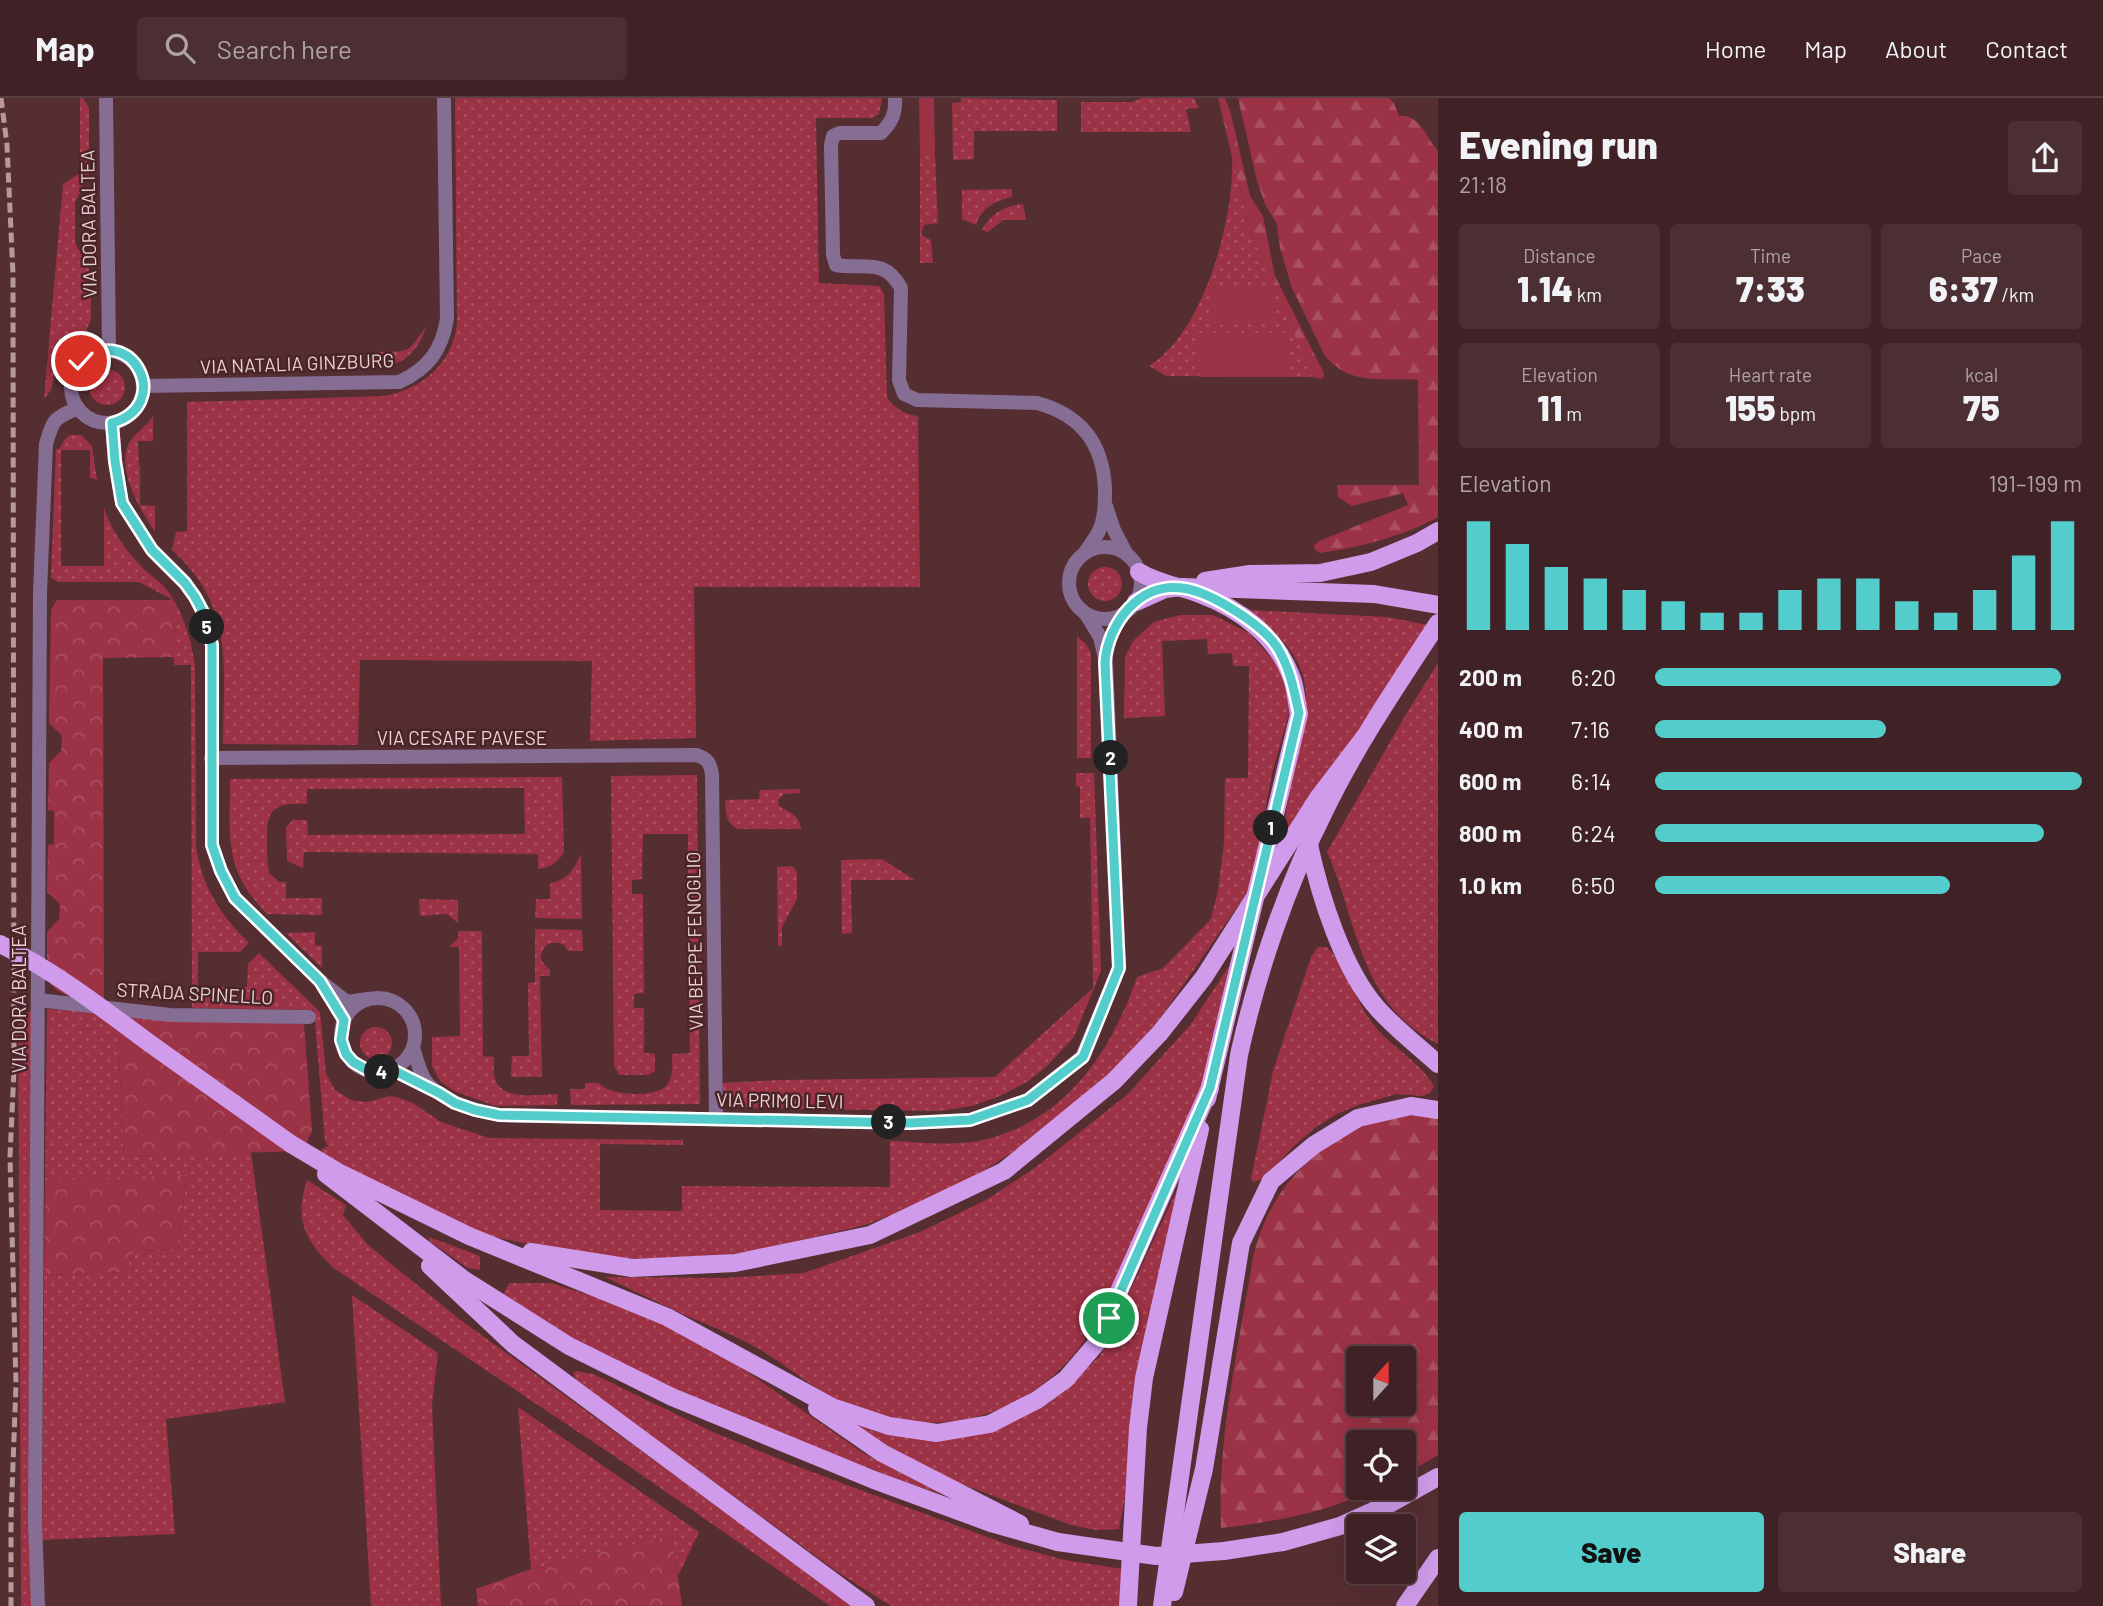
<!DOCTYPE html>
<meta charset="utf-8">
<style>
body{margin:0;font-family:Barlow,sans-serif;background:#4b2f32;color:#f1f3f6;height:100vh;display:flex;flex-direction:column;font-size:26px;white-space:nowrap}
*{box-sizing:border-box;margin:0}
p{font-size:23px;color:#aea4a7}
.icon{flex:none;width:38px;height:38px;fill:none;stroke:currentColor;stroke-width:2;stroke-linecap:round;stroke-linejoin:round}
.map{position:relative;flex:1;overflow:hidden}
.details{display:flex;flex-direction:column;background:#402226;width:665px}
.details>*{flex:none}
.needle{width:46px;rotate:21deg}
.fabs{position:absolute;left:1346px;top:1248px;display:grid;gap:14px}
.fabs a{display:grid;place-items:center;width:70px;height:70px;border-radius:7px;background:#402226;box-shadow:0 7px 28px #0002,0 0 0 2px #593f43;font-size:35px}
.pin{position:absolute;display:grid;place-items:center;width:60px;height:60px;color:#fff;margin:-30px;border:4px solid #fff;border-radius:50%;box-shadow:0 2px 7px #0007}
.km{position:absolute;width:35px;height:35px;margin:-18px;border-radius:50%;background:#222;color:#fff;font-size:19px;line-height:35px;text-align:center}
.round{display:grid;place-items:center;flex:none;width:74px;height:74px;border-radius:7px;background:#4b2f32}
.headline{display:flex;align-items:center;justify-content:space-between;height:119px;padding:0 21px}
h1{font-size:38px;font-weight:800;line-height:52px}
.metrics{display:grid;grid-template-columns:repeat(3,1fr);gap:10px;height:119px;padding:7px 21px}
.metrics div{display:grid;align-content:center;border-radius:7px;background:#4b2f32;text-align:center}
.metrics b{font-size:35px;font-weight:800}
.metrics small{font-size:19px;font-weight:400}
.metrics p{font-size:19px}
.chart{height:196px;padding:14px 21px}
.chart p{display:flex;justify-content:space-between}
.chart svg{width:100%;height:126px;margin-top:7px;stroke:#53cdcb;stroke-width:6}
.button{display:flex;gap:14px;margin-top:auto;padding:14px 21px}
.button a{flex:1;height:80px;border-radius:7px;background:#53cdcb;color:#111;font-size:28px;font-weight:800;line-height:80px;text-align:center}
.button a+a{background:#4b2f32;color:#f1f3f6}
ul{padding:0 21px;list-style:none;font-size:23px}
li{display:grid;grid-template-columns:112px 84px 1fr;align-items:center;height:52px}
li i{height:18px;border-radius:9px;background:#53cdcb}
header{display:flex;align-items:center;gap:42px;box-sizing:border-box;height:98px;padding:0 35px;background:#402226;border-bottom:2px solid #593f43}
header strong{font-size:33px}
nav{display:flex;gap:38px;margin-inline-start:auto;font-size:24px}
.search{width:490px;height:63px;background:#4b2f32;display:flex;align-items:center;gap:18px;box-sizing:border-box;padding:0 24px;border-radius:7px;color:#aea4a7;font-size:26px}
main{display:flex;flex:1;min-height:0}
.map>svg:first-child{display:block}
.grass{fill:url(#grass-dots)}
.forest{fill:url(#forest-firs);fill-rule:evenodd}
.park{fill:url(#park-crowns)}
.pitch{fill:#9c3245}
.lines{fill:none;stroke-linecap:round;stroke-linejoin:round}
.street{stroke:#866d93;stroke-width:14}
.primary{stroke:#cf9bea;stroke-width:18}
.rail{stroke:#b7999c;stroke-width:5;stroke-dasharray:10 5;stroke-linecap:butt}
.primary-bridge{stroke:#cf9bea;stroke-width:18}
.route-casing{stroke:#fff;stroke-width:14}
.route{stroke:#53cdcb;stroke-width:9}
.labels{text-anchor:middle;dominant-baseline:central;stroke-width:5;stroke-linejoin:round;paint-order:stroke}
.street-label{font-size:19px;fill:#e9d0d2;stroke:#4a2428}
</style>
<header>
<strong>Map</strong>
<div class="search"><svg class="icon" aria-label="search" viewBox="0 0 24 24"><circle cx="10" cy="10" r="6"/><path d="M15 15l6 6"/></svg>Search here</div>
<nav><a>Home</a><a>Map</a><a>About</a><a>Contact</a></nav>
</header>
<main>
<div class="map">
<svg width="1438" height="1508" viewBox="0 0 1438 1508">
<defs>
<pattern id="grass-dots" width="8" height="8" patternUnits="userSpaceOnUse" patternTransform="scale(1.75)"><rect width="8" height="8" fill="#9c3245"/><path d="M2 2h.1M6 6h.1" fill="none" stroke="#aa4f5f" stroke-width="1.8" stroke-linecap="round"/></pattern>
<pattern id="forest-firs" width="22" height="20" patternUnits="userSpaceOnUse" patternTransform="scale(1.75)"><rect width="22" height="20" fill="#9c3245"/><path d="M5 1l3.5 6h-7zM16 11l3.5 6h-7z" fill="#aa4f5f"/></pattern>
<pattern id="park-crowns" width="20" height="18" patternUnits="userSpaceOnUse" patternTransform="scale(1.75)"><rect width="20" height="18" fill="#9c3245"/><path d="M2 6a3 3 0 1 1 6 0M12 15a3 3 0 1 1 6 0" fill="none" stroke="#aa4f5f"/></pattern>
</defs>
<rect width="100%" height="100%" fill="#552e32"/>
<g class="grass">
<path d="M 80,0 L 83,0 L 89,10 L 89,77 L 75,104 L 75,144 L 91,176 L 91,221 L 85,236 L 64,256 L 56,272 L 51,292 L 44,301 L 63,86 L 80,75 Z"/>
<path d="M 455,0 L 882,0 L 879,16 L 872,20 L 816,20 L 819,185 L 879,188 L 884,196 L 887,299 C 894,310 905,317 918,318 L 920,489 L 694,489 L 696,640 L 590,643 L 592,563 L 360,562 L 358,647 L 223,646 C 223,568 236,510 172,452 L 176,434 L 187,433 L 187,304 L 383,298 C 422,292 453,265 457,225 Z"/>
<path d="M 961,0 L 1057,2 L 1057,33 L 974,33 L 974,61 L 953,62 L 952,5 L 961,4 Z"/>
<path d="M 1142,0 L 1194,0 L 1199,10 L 1186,11 L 1191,34 L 1081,34 L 1081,4 L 1132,4 Z"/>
<path d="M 1232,57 L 1249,130 L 1314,279 L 1166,278 L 1149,268 C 1205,233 1235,119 1232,57 Z"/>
<path d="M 920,58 L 935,58 L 938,125 L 924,127 L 921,137 L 931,142 L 933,165 L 920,165 Z"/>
<path d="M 1012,91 L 1012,99 C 995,103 981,110 976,127 L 962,121 L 962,92 Z"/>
<path d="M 1023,106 L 1026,122 L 1003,122 L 988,134 L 982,132 C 990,116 1006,107 1023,106 Z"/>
<path d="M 426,229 C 419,252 403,269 377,269 L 377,254 C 414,253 405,256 426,229 Z"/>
<circle cx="107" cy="289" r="18"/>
<path d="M 153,318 L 153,343 L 138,343 L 139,369 L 140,369 L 140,407 L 155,408 L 155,434 C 141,413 117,374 128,347 C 134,335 146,329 153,318 Z"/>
<path d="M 70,337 L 81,337 L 92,348 L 97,382 L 90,380 L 90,352 L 61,352 L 61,468 L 104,468 L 104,409 C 110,432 129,456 146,473 C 152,479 161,484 166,491 C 183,512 191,541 195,567 L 196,748 C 202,789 220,816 249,845 L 240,854 L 198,854 L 198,889 L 247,889 L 248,866 L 259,855 L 320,914 L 326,975 L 334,991 L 351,1002 L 366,1004 L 390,998 L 399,1000 L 413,1005 L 441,1024 L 489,1040 L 683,1042 L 683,1047 L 600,1046 L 600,1112 L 682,1113 L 682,1088 L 890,1089 L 890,1043 C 921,1044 956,1049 987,1041 C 1067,1021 1112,952 1137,879 L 1163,870 L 1211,821 L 1218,792 L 1224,745 L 1225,680 L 1248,680 L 1249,568 L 1233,568 L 1232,555 L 1208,556 L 1207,541 L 1162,543 L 1165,618 L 1124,620 L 1125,559 L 1133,543 L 1154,524 L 1180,517 L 1213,517 L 1249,535 L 1273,562 L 1280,574 L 1287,595 L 1289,615 L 1272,676 L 1251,789 L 1157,925 L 1114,971 L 1031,1042 L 971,1081 L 909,1110 L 865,1127 L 751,1154 L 711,1158 L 627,1161 L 558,1153 L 491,1138 L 455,1126 L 317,1060 L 322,1051 L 328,1048 L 325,1043 L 314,912 L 192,910 L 191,567 L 174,567 L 173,502 L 139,484 L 58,484 L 51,480 L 56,351 L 59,351 L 65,341 Z"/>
<circle cx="1105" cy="486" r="17"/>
<path d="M 1249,512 L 1387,519 L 1433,528 L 1280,752 C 1284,726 1288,699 1293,673 C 1301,634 1317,595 1294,558 C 1283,540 1265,526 1249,512 Z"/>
<path d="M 1077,538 L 1086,546 L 1091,555 L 1091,660 L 1077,660 Z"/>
<path d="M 1438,565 L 1438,946 C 1359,907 1359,826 1327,754 L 1406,616 Z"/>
<path d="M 1076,675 L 1094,675 L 1101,873 L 1074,939 L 1045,970 L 1027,984 L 1000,998 L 972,1008 L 939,1013 L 741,1010 C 728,1005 725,998 721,985 L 779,982 L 995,979 L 1093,890 L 1090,720 L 1080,720 L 1080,689 L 1076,688 Z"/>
<path d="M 697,677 L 700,1006 L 571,1007 L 570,991 L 585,991 L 585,985 L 599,985 C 609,998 655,1000 666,988 C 674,979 672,966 672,956 L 690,955 L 688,736 L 643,736 L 642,781 L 632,782 L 632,796 L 643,796 L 644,895 L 634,896 L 634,910 L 644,910 L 644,955 L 655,956 L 655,973 L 648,977 L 619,977 L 614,967 L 611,678 Z"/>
<path d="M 562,679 L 564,754 C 558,765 551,769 538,771 L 538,756 L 304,754 L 303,770 L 287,763 L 286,729 L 293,722 L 307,722 L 308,737 L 525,736 L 524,690 L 307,691 L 307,706 C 276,705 266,709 267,742 C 267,753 267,764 269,775 L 279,784 L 286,784 L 286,800 L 322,800 L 322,817 L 267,816 C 223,771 230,740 230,681 Z"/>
<path d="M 800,691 L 800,695 L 784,696 L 778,702 L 779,708 C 789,714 800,717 801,731 L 738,731 C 725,725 726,714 725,702 L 759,701 L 760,692 Z"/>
<path d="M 581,756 L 582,821 L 535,820 L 536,801 L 550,801 L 550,785 C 567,783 574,771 581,756 Z"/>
<path d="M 882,761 L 915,782 L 851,782 L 852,835 L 842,836 L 841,762 Z"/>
<path d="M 792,768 L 797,773 L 797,801 L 782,829 L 782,848 L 778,848 L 777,769 Z"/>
<path d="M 419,801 L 458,802 L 458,825 L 447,816 L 420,818 Z"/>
<path d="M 535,831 L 582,832 L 583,853 L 568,853 L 564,847 C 551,841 540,848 541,862 L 550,873 L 550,878 L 540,878 L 542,979 L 511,979 L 512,958 L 529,958 L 528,885 L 535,884 Z"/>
<path d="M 459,833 L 482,833 L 483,958 L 494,959 C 494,966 493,974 495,981 C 503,1004 539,996 558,996 L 557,1007 L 495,1008 L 454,993 L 440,983 L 432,968 L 432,939 L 460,938 L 459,849 L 449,849 L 458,840 Z"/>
<path d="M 315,834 L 315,847 L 322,848 L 322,870 L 286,835 Z"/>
<path d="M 1318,849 L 1326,849 C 1341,859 1357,904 1370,922 C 1387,947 1422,964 1434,989 L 1430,995 L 1423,998 L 1397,996 L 1358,1007 L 1337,1016 L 1316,1029 L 1294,1048 L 1263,1081 L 1254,1084 L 1251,1081 L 1273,973 L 1311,859 Z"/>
<path d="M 1231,865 L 1198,1006 L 1099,1220 C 1044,1317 942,1351 840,1303 C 811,1290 787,1267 759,1251 C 736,1238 711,1228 687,1218 C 659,1205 632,1192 605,1179 L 723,1180 L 804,1175 L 920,1134 L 986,1102 L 1036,1069 L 1128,996 L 1191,926 Z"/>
<path d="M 47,911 L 117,915 L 124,1058 L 251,1054 L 285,1304 L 166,1321 L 175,1436 L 42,1442 L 44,1177 L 128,1174 L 129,1157 L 137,1153 L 178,1151 L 187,1078 L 45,1082 Z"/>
<path d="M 31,914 L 32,1508 L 21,1508 L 18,915 Z"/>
<circle cx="376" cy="945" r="16"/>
<path d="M 307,1082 L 346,1107 L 343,1117 L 368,1147 L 458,1220 L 855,1508 L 830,1508 L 623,1364 L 335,1171 C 305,1143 294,1123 307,1082 Z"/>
<path d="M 1179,1087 L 1132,1304 L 1130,1372 L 1119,1431 L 1096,1432 L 1071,1427 L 951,1382 L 885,1347 L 845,1322 L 874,1333 L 895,1338 L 999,1331 L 1049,1305 L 1100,1258 Z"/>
<path d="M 429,1139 L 480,1158 L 480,1172 L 468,1170 L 429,1143 Z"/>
<path d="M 509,1185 L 550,1185 L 563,1189 L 599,1200 L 663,1227 L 715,1253 L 742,1270 L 863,1355 L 946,1397 L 915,1388 L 832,1356 L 676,1293 L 621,1267 L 501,1201 Z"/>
<path d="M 352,1197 L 438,1255 L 432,1307 L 441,1508 L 371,1508 Z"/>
<path d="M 576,1273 L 593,1276 L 713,1334 L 804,1371 L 1009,1447 L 1065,1462 L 1123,1471 L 1121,1508 L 891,1508 L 839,1475 L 594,1296 L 576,1282 L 573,1275 Z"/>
<path d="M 518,1309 L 699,1434 L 678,1478 L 672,1437 L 531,1471 Z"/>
</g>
<g class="forest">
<path d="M 1218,0 L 1225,0 L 1231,16 L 1250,98 L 1263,118 L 1275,178 L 1324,275 L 1323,281 L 1313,279 L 1249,130 Z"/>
<path d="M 1238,0 L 1389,0 L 1394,5 L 1399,18 C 1419,15 1426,40 1438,53 L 1438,419 C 1402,439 1360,449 1320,455 L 1315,452 L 1314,447 L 1319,443 L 1408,407 L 1403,395 C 1386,400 1369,403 1352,408 L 1338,399 L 1337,387 L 1419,387 L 1418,282 C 1382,279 1352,289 1325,258 L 1292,190 L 1280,150 L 1277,126 L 1265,106 L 1257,83 Z"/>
<path d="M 1420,1017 L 1438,1018 L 1438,1357 L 1404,1377 L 1404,1344 L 1358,1344 L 1358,1390 L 1378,1390 C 1328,1414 1275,1424 1221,1430 C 1217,1340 1239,1248 1253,1159 C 1266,1107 1290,1074 1334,1043 C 1343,1037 1352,1028 1361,1025 C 1379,1019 1401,1018 1420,1017 ZM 1358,1260 L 1404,1260 L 1404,1306 L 1358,1306 Z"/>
</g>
<g class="park">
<path d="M 57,502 L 173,502 L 174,559 L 103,560 L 104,903 C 83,901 58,901 47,881 L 47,834 L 59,821 L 60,806 L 47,794 L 48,747 L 54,746 L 54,713 L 48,712 L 49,665 L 61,653 L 62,638 L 49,625 L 51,512 Z"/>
<path d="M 117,915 L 304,926 L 312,1032 L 304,1053 L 124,1058 Z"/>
<path d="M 187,1077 L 178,1151 L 138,1153 L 129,1157 L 129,1174 L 44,1177 L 45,1082 Z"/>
<path d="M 672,1437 L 682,1508 L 478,1508 L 476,1491 L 531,1471 Z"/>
</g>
<g class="pitch">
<path d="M 919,0 L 934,0 L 935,58 L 920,58 Z"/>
<path d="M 1274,189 L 1274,225 L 1210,227 L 1209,190 Z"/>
<path d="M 1199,235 L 1289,235 L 1290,278 L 1200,279 Z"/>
</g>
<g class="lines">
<g class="street">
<path d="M 106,0 L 109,252"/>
<path d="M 895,0 C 896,15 892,24 881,35 L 840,35 L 833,38 L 831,47 L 833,157 L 836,167 C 865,172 884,159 901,190 L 899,282 L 904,296 L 917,302 L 1037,305 C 1081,317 1103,345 1105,391 C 1105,404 1105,420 1099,433 C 1095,441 1089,448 1084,456"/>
<circle cx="107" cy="289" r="36"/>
<path d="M 144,288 L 399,284 C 428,271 442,252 447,221 L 444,0"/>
<path d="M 112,325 L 115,363 L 122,405 L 152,452 L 185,485 L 195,499 L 204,516 L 212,547 L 212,747 L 221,773 L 235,800 L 320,883 L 347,904 L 368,901"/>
<path d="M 1106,408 L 1114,432 L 1127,457"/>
<circle cx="1105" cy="485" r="36"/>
<path d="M 211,660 L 697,657 C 708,661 710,665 712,676 L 716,1020"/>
<circle cx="378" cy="937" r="37"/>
<path d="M 38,902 L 170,917 L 309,919"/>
<path d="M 413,950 C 417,961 420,978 428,986 C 447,1006 474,1012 499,1017 L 910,1025 L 970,1022 L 1028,1002 L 1082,959 L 1119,870 L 1106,564 L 1100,539 L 1086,516"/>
<path d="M 391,971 L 431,991"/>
<path d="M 38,1508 L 35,1423 L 40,495 L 46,346 C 54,320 53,321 78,310"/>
</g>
<g class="primary">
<path d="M 1139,474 C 1159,486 1179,488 1200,496 C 1240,511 1276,538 1291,578 C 1296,589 1296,603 1299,616 L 1207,1001"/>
<path d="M 1205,483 L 1250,476 L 1320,475 L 1371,464 L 1417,445 L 1438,433"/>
<path d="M 1136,504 L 1165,491 L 1182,489 L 1374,496 L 1438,507"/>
<path d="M 1309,747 C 1320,798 1343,872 1378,911 C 1396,931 1418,948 1438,966"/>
<path d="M 291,1046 L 338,1074 L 469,1138 L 667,1219 L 832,1309 L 889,1328 L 937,1335 L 990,1326 L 1037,1302 L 1066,1281 L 1095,1247 L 1210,990"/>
<path d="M 326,1076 L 463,1181 L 569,1248 L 672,1299 L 874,1382 L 991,1425 L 1058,1444"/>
<path d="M 531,1154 L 632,1170 L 735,1165 L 870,1137 L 1004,1073 L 1114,983"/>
<path d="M 430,1168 L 513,1246 L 866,1508"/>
<path d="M 817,1310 L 882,1355 L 1020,1426"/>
<path d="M 1391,1405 L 1438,1379"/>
<path d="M 1174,1494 L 1204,1371 L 1241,1145 L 1271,1083 L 1314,1047 L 1358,1020 L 1411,1008 L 1438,1012"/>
<path d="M 1128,1508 L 1138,1330 L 1144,1280 L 1200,1031"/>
<path d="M 1162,1508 L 1239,957 C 1257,875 1287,787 1325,712 C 1357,646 1398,586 1438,525"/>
<path d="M 1405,1508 L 1438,1460"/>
</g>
<path class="rail" d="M 1,0 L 7,47 L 13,176 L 14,972 L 10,1058 L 16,1286 L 11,1420 L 11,1508"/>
<g class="primary-bridge">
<path d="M 0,846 C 56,874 102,910 152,947 C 198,980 245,1013 291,1046"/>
<path d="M 1114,983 L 1160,935 L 1204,879 L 1318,700 L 1366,637"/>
<path d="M 1058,1444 L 1156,1458 L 1224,1453 L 1283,1444 L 1340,1428 L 1391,1405"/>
</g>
</g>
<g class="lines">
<g class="route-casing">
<path id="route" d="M 81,263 C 132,223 175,307 112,325 L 115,363 L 122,405 L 152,452 L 185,485 L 195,499 L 204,516 L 212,547 L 212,747 L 221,773 L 235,800 L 320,883 L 344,922 L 341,942 L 346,956 L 353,964 L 367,972 L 378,974 L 391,971 L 439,995 L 455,1005 L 475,1012 L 499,1017 L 910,1025 L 970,1022 L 1028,1002 L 1083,959 L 1119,870 L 1105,564 C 1108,526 1139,484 1182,490 C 1209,493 1262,526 1277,549 C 1290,570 1294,592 1299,615 L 1210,990 L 1109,1220"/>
</g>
<use href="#route" class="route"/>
</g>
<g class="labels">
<g class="street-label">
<text transform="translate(88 126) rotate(-91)">VIA DORA BALTEA</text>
<text transform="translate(297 265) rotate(-2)">VIA NATALIA GINZBURG</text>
<text x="462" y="639">VIA CESARE PAVESE</text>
<text transform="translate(694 843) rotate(-91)">VIA BEPPE FENOGLIO</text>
<text transform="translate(195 895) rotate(3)">STRADA SPINELLO</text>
<text transform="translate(18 901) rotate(-90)">VIA DORA BALTEA</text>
<text transform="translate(780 1002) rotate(1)">VIA PRIMO LEVI</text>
</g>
</g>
</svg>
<div class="fabs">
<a><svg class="needle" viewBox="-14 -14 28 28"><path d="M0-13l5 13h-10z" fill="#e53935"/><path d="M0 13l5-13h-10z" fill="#aea4a7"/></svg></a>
<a><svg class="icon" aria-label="locate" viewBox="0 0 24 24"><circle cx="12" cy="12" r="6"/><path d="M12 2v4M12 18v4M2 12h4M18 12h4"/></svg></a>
<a><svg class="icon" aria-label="layers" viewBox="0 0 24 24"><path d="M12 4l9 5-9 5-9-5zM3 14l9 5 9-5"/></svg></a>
</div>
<div class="pin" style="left:1109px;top:1220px;background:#1e9e55"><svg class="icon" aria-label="arrive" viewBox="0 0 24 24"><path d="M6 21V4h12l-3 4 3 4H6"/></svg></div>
<div class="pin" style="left:81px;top:263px;background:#d93025"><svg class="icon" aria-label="check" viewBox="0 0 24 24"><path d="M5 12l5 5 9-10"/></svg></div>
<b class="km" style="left:1271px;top:730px">1</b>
<b class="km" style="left:1111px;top:660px">2</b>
<b class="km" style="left:889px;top:1024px">3</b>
<b class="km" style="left:382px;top:974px">4</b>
<b class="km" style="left:207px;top:529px">5</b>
</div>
<section class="details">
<div class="headline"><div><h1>Evening run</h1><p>21:18</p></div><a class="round"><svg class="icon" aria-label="share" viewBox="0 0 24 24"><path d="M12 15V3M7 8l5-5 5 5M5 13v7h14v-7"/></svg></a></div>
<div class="metrics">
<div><p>Distance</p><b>1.14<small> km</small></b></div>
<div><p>Time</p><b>7:33</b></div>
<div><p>Pace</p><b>6:37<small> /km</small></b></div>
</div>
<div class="metrics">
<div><p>Elevation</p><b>11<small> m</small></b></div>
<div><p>Heart rate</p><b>155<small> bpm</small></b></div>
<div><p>kcal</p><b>75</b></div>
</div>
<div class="chart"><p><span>Elevation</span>191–199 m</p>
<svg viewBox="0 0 160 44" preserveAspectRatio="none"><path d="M5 44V6M15 44V14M25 44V22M35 44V26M45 44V30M55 44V34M65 44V38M75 44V38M85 44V30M95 44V26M105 44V26M115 44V34M125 44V38M135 44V30M145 44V18M155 44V6"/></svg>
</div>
<ul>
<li><b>200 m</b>6:20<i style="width:95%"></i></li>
<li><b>400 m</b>7:16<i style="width:54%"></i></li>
<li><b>600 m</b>6:14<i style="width:100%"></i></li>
<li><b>800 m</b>6:24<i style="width:91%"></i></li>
<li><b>1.0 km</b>6:50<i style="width:69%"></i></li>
</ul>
<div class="button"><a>Save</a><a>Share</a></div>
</section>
</main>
